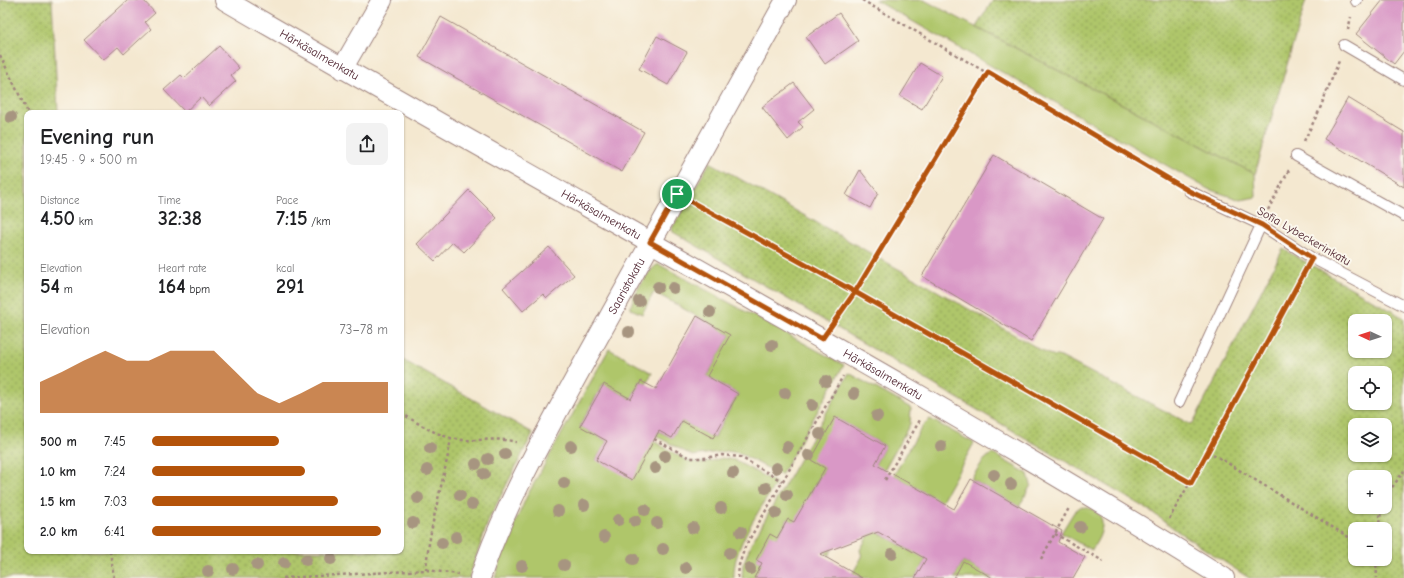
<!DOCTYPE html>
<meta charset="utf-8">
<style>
body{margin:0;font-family:"Comic Neue",sans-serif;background:#f2f2f2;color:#202124;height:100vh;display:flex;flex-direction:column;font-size:15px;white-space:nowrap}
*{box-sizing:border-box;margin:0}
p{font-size:13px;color:#757577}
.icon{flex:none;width:22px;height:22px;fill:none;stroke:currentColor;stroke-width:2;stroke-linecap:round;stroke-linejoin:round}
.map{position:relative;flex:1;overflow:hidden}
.side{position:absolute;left:24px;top:110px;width:380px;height:444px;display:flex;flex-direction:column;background:#fff;border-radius:8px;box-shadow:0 1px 3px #0004}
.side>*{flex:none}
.needle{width:26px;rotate:273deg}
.controls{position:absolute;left:1348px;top:314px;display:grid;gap:8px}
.controls a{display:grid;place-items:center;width:44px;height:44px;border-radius:8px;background:#fff;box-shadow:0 1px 3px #0004;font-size:20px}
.pin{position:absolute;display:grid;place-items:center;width:34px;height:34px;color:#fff;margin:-17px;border:2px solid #fff;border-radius:50%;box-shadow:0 1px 4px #0007}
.round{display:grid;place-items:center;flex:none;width:42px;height:42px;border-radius:8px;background:#f2f2f2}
.overview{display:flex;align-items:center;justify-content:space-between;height:68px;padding:0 16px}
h1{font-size:22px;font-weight:800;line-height:30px}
.stats{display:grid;grid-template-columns:repeat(3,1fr);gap:6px;height:68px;padding:4px 16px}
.stats div{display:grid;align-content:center}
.stats b{font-size:20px;font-weight:800}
.stats small{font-size:11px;font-weight:400}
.stats p{font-size:11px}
.chart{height:112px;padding:8px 16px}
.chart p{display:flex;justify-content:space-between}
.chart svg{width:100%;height:72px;margin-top:4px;fill:#b45309;opacity:.7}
ul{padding:0 16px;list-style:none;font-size:13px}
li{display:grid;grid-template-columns:64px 48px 1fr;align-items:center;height:30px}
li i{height:10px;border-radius:5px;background:#b45309}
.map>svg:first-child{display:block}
.green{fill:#afc66b;stroke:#7c724b}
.park{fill:url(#park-dots);stroke:#7c724b;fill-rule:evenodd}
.building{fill:#d998c6}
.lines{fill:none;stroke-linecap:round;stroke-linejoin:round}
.lane-casing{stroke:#9f847e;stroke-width:12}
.street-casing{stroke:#9f847e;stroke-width:22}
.path{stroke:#9f847e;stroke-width:2.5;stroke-dasharray:3 3;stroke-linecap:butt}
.lane{stroke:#fff;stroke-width:10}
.street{stroke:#fff;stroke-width:20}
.tree{fill:#a79580}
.route-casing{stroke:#fff;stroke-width:8}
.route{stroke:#b45309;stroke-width:5}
.labels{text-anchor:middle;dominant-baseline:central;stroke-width:4;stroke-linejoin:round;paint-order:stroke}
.street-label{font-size:12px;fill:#4a1f2b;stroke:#fbf7ec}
</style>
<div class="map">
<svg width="1404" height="578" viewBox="0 0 1404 578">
<defs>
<pattern id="park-dots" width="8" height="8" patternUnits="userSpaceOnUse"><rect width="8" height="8" fill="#afc66b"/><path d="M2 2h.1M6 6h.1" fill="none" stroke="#90a058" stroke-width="1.8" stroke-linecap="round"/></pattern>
</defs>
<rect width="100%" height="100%" fill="#fbf7ec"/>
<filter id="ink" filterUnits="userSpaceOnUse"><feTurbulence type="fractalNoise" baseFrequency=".025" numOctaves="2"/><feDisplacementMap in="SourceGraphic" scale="8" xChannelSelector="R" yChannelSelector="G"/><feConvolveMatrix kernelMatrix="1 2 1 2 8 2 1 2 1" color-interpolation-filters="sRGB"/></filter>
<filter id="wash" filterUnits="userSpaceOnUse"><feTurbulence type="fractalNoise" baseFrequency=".012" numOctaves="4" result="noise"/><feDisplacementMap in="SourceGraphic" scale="16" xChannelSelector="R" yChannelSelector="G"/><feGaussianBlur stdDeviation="0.9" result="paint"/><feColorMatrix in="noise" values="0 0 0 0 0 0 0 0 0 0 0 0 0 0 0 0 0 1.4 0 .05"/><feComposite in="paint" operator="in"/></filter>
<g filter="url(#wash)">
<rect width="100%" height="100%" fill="#f4e8d0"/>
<g class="green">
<path d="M 875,0 L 924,0 L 1255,174 L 1256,197 L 1241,200 L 1208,189 Z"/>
<path d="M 657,265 L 660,265 L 844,365 L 781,475 L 739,453 L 726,451 L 693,456 L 656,436 L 659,431 L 672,438 L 682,421 L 714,438 L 738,394 L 707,376 L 730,335 L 654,292 L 642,314 L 631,309 C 630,299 648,270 657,265 Z"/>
<path d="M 609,349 L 652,373 L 646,384 L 641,381 L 631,399 L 603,384 L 580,426 L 607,441 L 596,460 L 653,441 L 688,461 L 703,463 L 722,458 L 734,460 L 776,483 C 761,509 732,547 734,578 L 495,578 L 506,543 L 527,496 Z"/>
<path d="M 849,373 L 911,408 L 910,424 L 880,477 L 871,472 L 885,446 L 836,418 L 825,468 L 810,493 L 855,519 L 836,542 L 829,555 L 806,541 L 811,532 L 788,519 L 777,538 L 770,535 L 756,560 L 762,563 L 754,578 L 742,578 L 743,565 L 751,544 Z"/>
<path d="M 930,419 L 974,443 L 941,502 L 894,475 L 923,425 Z"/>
<path d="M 991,454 L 995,455 L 1028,474 L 1031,485 L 1019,507 L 971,479 L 983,461 Z"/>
<path d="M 1080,507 C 1110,508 1105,533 1091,550 L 1061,533 L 1074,512 Z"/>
<path d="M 927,522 L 942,531 L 915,578 L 862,578 L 859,576 L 855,578 L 851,576 L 862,557 L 860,550 L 872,529 L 911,551 Z"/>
<path d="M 963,561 L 993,578 L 954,578 Z"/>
</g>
<g class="park">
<path d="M 0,0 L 52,0 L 58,113 L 27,113 L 27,551 L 401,551 L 401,359 L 533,433 L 489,519 L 469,578 L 0,578 Z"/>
<path d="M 993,0 L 1306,0 L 1255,174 L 976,27 Z"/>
<path d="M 710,162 L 1048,354 L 1061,357 L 1190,424 L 1193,423 L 1283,249 L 1404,318 L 1404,578 L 1249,578 L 1177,531 L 1152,512 L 673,232 L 672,228 ZM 1355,321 L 1385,321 L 1385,351 L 1355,351 ZM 1355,373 L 1385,373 L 1385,403 L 1355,403 ZM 1355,425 L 1385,425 L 1385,455 L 1355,455 ZM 1355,477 L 1385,477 L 1385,507 L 1355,507 ZM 1355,529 L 1385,529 L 1385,559 L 1355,559 Z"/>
</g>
<g id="blocks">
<g class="building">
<path d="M 128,0 L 143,0 L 155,13 L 145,22 L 151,29 L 124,54 L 118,47 L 103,60 L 84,40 Z"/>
<path d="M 1383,0 L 1404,0 L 1404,51 L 1394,64 L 1356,34 Z"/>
<path d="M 839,13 L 858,41 L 825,64 L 806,37 Z"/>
<path d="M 441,17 L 644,132 L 622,172 L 419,57 Z"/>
<path d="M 657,36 L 687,52 L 668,85 L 639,69 Z"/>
<path d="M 219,46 L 239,68 L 231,75 L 236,81 L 209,106 L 201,97 L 185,112 L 164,90 L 181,75 L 184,78 Z"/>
<path d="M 920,63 L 942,76 L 922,109 L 900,96 Z"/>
<path d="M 794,83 L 814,109 L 798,122 L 803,127 L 788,140 L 762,107 Z"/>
<path d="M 1348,98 L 1404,132 L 1404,187 L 1324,139 Z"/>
<path d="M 994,155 L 1103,219 L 1031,341 L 922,276 Z"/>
<path d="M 860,170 L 878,193 L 870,208 L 846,195 Z"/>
<path d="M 469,190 L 497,218 L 464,252 L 453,242 L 435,261 L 417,244 Z"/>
<path d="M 549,247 L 574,275 L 547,298 L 543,294 L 523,311 L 503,288 Z"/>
<path d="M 697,316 L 730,335 L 707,376 L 738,394 L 713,438 L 682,421 L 672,438 L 659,431 L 632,480 L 596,460 L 607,441 L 580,426 L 604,384 L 631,399 L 641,381 L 656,389 Z"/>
<path d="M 835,417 L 885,446 L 875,464 L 954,509 L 971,479 L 1062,531 L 1058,542 L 1085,557 L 1073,578 L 993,578 L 963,561 L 954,578 L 915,578 L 926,559 L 878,532 L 820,554 L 862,578 L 754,578 L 762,563 L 756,560 L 770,534 L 777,538 L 788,519 L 794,522 L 825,468 L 811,460 Z"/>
</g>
</g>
</g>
<g filter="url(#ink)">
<use href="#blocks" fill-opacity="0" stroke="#9f847e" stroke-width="1"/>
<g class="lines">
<g class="lane-casing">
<g id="lane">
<path d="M 1356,1 L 1357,0"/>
<path d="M 1344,45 L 1404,80"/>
<path d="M 1296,156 L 1404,216"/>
<path d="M 1189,191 L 1261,225 L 1312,258 L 1404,306"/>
<path d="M 1179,402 L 1261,225"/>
</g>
</g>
<g class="street-casing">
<g id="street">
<path id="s1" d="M 225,0 C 557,194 898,374 1224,578"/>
<path d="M 342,69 L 382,0"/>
<path id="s2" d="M 480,578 C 506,501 547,431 586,359 C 652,239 720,120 786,0"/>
</g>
</g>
<g class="path">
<path d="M 862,0 L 1174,182"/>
<path d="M 1348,30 L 1351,17"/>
<path d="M 0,55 L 28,113"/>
<path d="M 1304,141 L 1319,111 L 1339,61"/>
<path d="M 697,205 L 855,292 L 1191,483"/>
<path d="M 1268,210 L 1289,170"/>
<path d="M 834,322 L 855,292 L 987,72"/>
<path d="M 401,413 C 421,425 440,438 463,440 C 480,441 499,437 516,442"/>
<path d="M 654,439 L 690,458 L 705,458 L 722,455 L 740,457 L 782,481"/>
<path d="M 1208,451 L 1355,541"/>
<path d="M 885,480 L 920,420"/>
<path d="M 1385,497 L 1404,471"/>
<path d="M 1169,519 L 1208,451 L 1304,273"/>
<path d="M 1378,529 L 1382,507"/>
<path d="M 1055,534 L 1103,561"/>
<path d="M 110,551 L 114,578"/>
<path d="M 1041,559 L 1069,508"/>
<path d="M 1376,559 L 1377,578"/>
<path d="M 426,570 C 429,525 444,482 451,438"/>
<path d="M 283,578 L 426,570 L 458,574"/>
<path d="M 738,578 L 739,565 L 745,547 L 843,376"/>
</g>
<use href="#lane" class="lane"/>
<use href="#street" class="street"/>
</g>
<g class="tree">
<circle cx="11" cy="117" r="6"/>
<circle cx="658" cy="287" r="6"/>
<circle cx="673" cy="288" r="6"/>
<circle cx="639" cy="301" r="6"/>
<circle cx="710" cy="312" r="6"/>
<circle cx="629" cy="332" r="6"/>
<circle cx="772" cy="345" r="6"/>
<circle cx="826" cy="381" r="6"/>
<circle cx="785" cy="393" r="6"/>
<circle cx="854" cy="394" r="6"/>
<circle cx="812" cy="405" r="6"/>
<circle cx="877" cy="416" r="6"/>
<circle cx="820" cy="434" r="6"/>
<circle cx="571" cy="446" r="6"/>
<circle cx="941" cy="446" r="6"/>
<circle cx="787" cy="447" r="6"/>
<circle cx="430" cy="448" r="6"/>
<circle cx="505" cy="454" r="6"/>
<circle cx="809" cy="455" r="6"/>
<circle cx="665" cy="456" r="6"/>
<circle cx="488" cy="459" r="6"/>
<circle cx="476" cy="464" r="6"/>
<circle cx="655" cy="468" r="6"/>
<circle cx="776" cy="468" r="6"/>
<circle cx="427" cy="470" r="6"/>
<circle cx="733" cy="473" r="6"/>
<circle cx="484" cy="474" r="6"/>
<circle cx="994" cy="475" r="6"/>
<circle cx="564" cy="483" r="6"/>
<circle cx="1011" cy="484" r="6"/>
<circle cx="766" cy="488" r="6"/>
<circle cx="460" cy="495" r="6"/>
<circle cx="787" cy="495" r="6"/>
<circle cx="418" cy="498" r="6"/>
<circle cx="472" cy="504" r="6"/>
<circle cx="584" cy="505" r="6"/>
<circle cx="721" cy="508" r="6"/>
<circle cx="645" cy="510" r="6"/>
<circle cx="558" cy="511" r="6"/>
<circle cx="776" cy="513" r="6"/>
<circle cx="618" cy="520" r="6"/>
<circle cx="635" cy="521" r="6"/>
<circle cx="413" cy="523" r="6"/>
<circle cx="657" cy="523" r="6"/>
<circle cx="1080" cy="527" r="6"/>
<circle cx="693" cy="528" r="6"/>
<circle cx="741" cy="532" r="6"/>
<circle cx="456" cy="537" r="6"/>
<circle cx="604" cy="537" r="6"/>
<circle cx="442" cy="543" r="6"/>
<circle cx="663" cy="549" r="6"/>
<circle cx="730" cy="553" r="6"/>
<circle cx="892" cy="554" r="6"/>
<circle cx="331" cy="559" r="6"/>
<circle cx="633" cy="559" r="6"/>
<circle cx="306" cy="560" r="6"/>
<circle cx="284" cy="563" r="6"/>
<circle cx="257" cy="565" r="6"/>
<circle cx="564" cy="565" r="6"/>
<circle cx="522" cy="566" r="6"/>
<circle cx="686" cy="568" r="6"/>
<circle cx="233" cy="569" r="6"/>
<circle cx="750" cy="569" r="6"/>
<circle cx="208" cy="571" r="6"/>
</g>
</g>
<g class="lines" filter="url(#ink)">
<g class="route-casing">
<path id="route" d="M 677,194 L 650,242 L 822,339 L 855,292 L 988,72 L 1189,191 L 1262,225 L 1312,258 L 1191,483 L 855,292 L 677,194"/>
</g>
<use href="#route" class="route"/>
</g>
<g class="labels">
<g class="street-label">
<text stroke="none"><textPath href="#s1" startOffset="109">Härkäsalmenkatu</textPath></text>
<text stroke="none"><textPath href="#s1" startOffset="433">Härkäsalmenkatu</textPath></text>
<text transform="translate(1304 236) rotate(30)">Sofia Lybeckerinkatu</text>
<text stroke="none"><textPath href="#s2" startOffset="327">Saaristokatu</textPath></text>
<text stroke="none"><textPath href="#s1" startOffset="757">Härkäsalmenkatu</textPath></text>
</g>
</g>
</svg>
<div class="controls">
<a><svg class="needle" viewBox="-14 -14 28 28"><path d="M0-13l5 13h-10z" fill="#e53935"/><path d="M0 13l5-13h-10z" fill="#757577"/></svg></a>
<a><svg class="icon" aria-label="locate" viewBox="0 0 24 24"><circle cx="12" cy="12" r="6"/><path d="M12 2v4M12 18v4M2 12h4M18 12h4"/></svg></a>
<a><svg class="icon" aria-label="layers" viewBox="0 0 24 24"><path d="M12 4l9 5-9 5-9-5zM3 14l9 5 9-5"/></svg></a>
<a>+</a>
<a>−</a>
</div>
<div class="pin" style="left:677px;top:194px;background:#1e9e55"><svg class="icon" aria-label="arrive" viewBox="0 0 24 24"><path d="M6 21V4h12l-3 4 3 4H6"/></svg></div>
<section class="side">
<div class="overview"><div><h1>Evening run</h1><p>19:45 · 9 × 500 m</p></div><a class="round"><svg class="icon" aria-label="share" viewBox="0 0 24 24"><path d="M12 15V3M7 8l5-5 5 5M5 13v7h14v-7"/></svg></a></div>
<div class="stats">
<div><p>Distance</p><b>4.50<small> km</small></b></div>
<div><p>Time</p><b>32:38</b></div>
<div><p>Pace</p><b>7:15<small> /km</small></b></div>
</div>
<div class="stats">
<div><p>Elevation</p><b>54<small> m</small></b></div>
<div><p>Heart rate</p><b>164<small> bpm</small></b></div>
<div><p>kcal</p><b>291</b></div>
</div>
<div class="chart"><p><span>Elevation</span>73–78 m</p>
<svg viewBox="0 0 160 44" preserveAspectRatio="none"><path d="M0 44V25L10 19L20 12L30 6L40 12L50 12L60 6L70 6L80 6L90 19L100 32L110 38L120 32L130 25L140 25L150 25L160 25V44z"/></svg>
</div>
<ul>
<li><b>500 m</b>7:45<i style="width:54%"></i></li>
<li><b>1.0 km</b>7:24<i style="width:65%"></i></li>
<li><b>1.5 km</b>7:03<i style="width:79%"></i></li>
<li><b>2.0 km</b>6:41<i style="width:97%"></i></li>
</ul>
</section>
</div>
